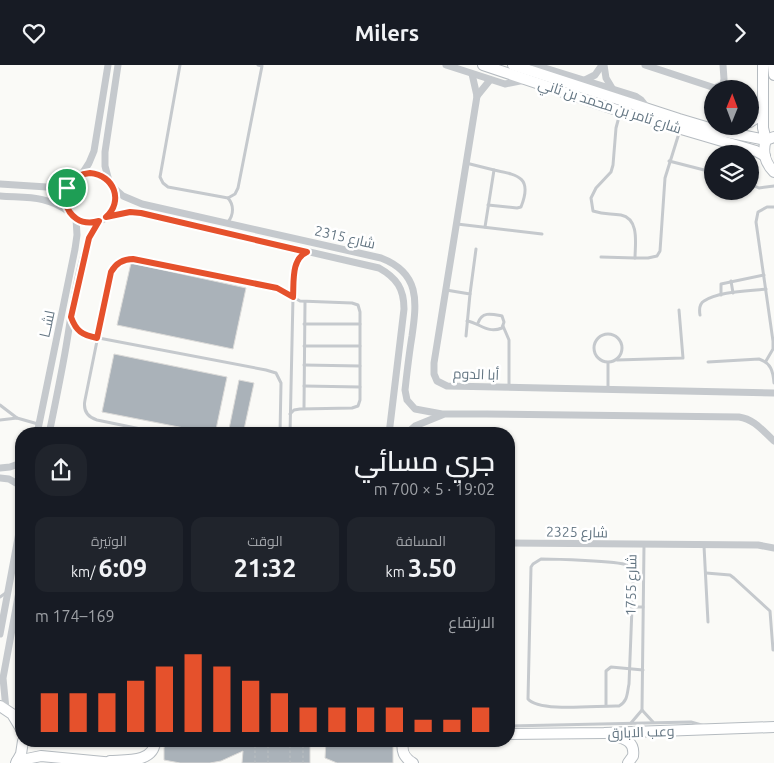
<!DOCTYPE html>
<html lang="ar">
<meta charset="utf-8">
<style>
body{margin:0;font-family:Ubuntu,Cairo,sans-serif;background:#20242c;color:#f1f3f6;direction:rtl;height:100vh;display:flex;flex-direction:column;font-size:19px;white-space:nowrap}
*{box-sizing:border-box;margin:0}
p{font-size:16px;color:#9ea1a6}
.icon{flex:none;width:28px;height:28px;fill:none;stroke:currentColor;stroke-width:2;stroke-linecap:round;stroke-linejoin:round}
.map{position:relative;flex:1;overflow:hidden;direction:ltr}
.side{position:absolute;left:15px;top:362px;width:500px;height:320px;display:flex;flex-direction:column;background:#171b24;border-radius:20px;box-shadow:0 1px 4px #0004;direction:rtl}
.side>*{flex:none}
.needle{width:32px;rotate:1deg}
.fabs{position:absolute;left:704px;top:15px;display:grid;gap:10px}
.fabs a{display:grid;place-items:center;width:55px;height:55px;border-radius:50%;background:#171b24;box-shadow:0 1px 4px #0004;font-size:25px}
.pin{position:absolute;display:grid;place-items:center;width:42px;height:42px;color:#fff;margin:-21px;border:2px solid #fff;border-radius:50%;box-shadow:0 1px 5px #0007}
.round{display:grid;place-items:center;flex:none;width:52px;height:52px;border-radius:20px;background:#20242c}
.overview{display:flex;align-items:center;justify-content:space-between;height:85px;padding:0 20px}
h1{font-size:28px;font-weight:600;line-height:38px}
.stats{display:grid;grid-template-columns:repeat(3,1fr);gap:8px;height:85px;padding:5px 20px}
.stats div{display:grid;align-content:center;border-radius:12px;background:#20242c;text-align:center}
.stats b{font-size:25px;font-weight:600}
.stats small{font-size:14px;font-weight:400}
.stats p{font-size:14px}
.chart{height:140px;padding:10px 20px}
.chart p{display:flex;justify-content:space-between}
.chart svg{width:100%;height:90px;margin-top:5px;stroke:#e5512c;stroke-width:6}
header{display:flex;justify-content:space-between;align-items:center;height:65px;padding:0 20px;background:#171b24;font-size:22px;font-weight:600}
.map>svg:first-child{display:block}
.building{fill:#aab2b9;stroke:#dcdbd9}
.lines{fill:none;stroke-linecap:round;stroke-linejoin:round}
.secondary-casing{stroke:#b5bbc0;stroke-width:12}
.path{stroke:#bcc0c2;stroke-width:1;stroke-dasharray:2.5 2.5;stroke-linecap:butt}
.lane{stroke:#c5c9cd;stroke-width:3}
.street{stroke:#c5c9cd;stroke-width:7}
.secondary{stroke:#fff;stroke-width:10}
.route-casing{stroke:#fff;stroke-width:10}
.route{stroke:#e5512c;stroke-width:6}
.labels{text-anchor:middle;dominant-baseline:central;stroke-width:5;stroke-linejoin:round;paint-order:stroke}
.street-label{font-size:14px;fill:#647683;stroke:#fff}
</style>
<header><svg class="icon" aria-label="forward" viewBox="0 0 24 24"><path d="M9 5l7 7-7 7"/></svg>Milers<svg class="icon" aria-label="heart" viewBox="0 0 24 24"><path d="M12 20l-8-8c-3-5 5-10 8-4 3-6 11-1 8 4z"/></svg></header>
<div class="map">
<svg width="774" height="698" viewBox="0 0 774 698">
<rect width="100%" height="100%" fill="#fafaf7"/>
<g class="building">
<path d="M 131,198 L 246,223 L 233,284 L 117,260 Z"/>
<path d="M 114,289 L 227,312 L 215,369 L 102,347 Z"/>
<path d="M 239,315 L 254,318 L 243,369 L 228,369 Z"/>
<path d="M 163,676 L 310,676 L 310,698 L 242,698 L 243,686 L 221,696 L 210,698 L 180,698 L 164,695 L 164,683 L 165,680 Z"/>
<path d="M 326,676 L 393,676 L 393,698 L 337,698 L 325,693 Z"/>
</g>
<g class="lines">
<g class="secondary-casing">
<g id="secondary">
<path d="M 483,0 L 620,46 L 756,86 L 765,91"/>
<path d="M 513,0 L 679,54 L 716,65 L 766,75 L 763,63 L 763,0"/>
<path d="M 773,0 L 774,10"/>
<path d="M 750,57 L 756,53 L 763,39"/>
<path d="M 774,72 L 766,75 C 762,86 765,98 774,107"/>
<path d="M 0,641 L 12,649 L 21,664"/>
<path d="M 509,669 L 604,668 L 774,662"/>
<path d="M 614,671 C 626,674 635,677 633,691 L 628,698"/>
<path d="M 403,676 C 401,686 404,693 413,698"/>
<path d="M 17,696 L 41,691 L 114,698"/>
<path d="M 110,696 C 126,695 154,698 155,676"/>
<path d="M 16,698 L 21,689 L 23,676"/>
</g>
</g>
<g class="path">
<path d="M 255,698 L 255,676"/>
<path d="M 268,698 L 268,676"/>
<path d="M 290,698 L 290,676"/>
<path d="M 303,698 L 303,676"/>
</g>
<g class="lane">
<path d="M 180,0 L 160,112 L 163,118 L 168,122 L 228,133 L 235,129 L 238,123 L 262,1 L 258,0"/>
<path d="M 620,48 L 616,63 L 613,100 L 611,107 L 596,123 L 591,133 L 593,146 C 606,150 610,148 621,150 C 640,154 635,180 635,193 L 648,193 L 657,191 L 660,186 L 665,113 L 680,65"/>
<path d="M 669,96 L 712,107"/>
<path d="M 466,98 L 494,105 L 485,162"/>
<path d="M 750,119 L 759,123 L 774,121"/>
<path d="M 488,140 L 517,143 L 521,142 C 533,112 518,110 494,105"/>
<path d="M 228,157 C 234,149 234,140 228,133"/>
<path d="M 457,159 L 542,169"/>
<path d="M 601,192 L 635,193"/>
<path d="M 731,216 L 733,228"/>
<path d="M 446,225 L 470,229 L 466,271"/>
<path d="M 470,229 L 476,184"/>
<path d="M 721,230 L 721,219 L 764,210"/>
<path d="M 700,250 C 699,244 699,239 704,236 C 718,226 750,226 766,224"/>
<path d="M 72,256 L 76,264 L 83,270 L 266,305 L 276,308 L 281,318 L 280,369"/>
<path d="M 467,256 C 480,258 487,269 502,263 L 504,257 L 502,251 C 492,249 482,246 478,258"/>
<path d="M 304,259 L 360,259"/>
<path d="M 503,261 L 509,275 L 509,321"/>
<circle cx="608" cy="283" r="14"/>
<path d="M 304,281 L 360,281"/>
<path d="M 617,295 L 683,293 L 679,245"/>
<path d="M 766,296 L 773,284 L 773,276 L 756,157 L 758,147 L 767,142 L 774,142"/>
<path d="M 708,297 L 759,294 C 771,298 773,306 774,318"/>
<path d="M 304,300 L 360,301"/>
<path d="M 304,321 L 360,322"/>
<path d="M 608,324 L 608,298"/>
<path d="M 0,340 L 17,353"/>
<path d="M 304,343 L 305,237"/>
<path d="M 0,355 L 17,353 L 38,359"/>
<path d="M 165,369 L 97,355 C 87,352 83,345 85,335 L 111,207 C 116,198 123,194 133,194 L 277,223 L 300,236 L 352,238 L 358,240 L 360,247 L 360,335 L 358,341 L 352,343 L 300,344 L 294,345 L 290,349"/>
<path d="M 290,369 L 293,232 L 297,194 L 307,187"/>
<path d="M 704,481 L 708,557"/>
<path d="M 541,494 C 553,494 618,496 627,500 C 633,503 632,511 633,517 L 629,619 C 627,628 628,636 619,641 C 600,640 540,648 528,634 L 531,502 L 533,499 Z"/>
<path d="M 706,508 L 730,510 L 734,513 L 770,546 L 773,585"/>
<path d="M 0,532 L 7,527"/>
<path d="M 632,542 L 643,542"/>
<path d="M 606,640 L 606,606 L 611,602 L 643,605"/>
<path d="M 642,645 L 653,657"/>
<path d="M 631,658 L 642,645 L 644,480"/>
<path d="M 509,661 L 691,657 L 705,661"/>
<path d="M 156,682 L 162,680"/>
</g>
<g class="street">
<path d="M 446,0 L 505,19 L 525,15"/>
<path d="M 535,0 L 635,31 L 641,35 L 648,44"/>
<path d="M 604,0 L 606,13 L 612,23"/>
<path d="M 645,0 L 715,23 L 723,19 L 724,14 L 723,0"/>
<path d="M 472,9 L 477,31 L 434,298 L 434,309 L 437,316 L 447,321 L 774,328"/>
<path d="M 585,15 L 595,10 L 602,0"/>
<path d="M 477,31 L 490,15"/>
<circle cx="90" cy="133" r="25"/>
<path d="M 82,109 L 89,98 L 94,86 L 108,0"/>
<path d="M 109,116 L 105,101 L 105,87 L 118,0"/>
<path d="M 0,119 L 47,122 L 71,117"/>
<path d="M 114,123 L 123,131 L 142,139 L 381,193 C 420,208 417,236 412,271 C 409,289 407,307 405,325 L 407,335 L 415,344 L 442,349 L 486,349 L 739,352 C 754,354 763,366 774,376"/>
<path d="M 0,131 C 26,133 47,130 69,147"/>
<path d="M 106,152 L 130,147 L 141,148 L 379,203 C 397,213 404,224 404,244 L 389,369"/>
<path d="M 37,369 L 75,184 L 77,170 L 76,153"/>
<path d="M 49,369 C 55,340 61,311 66,282 C 72,247 79,184 99,156"/>
<path d="M 406,369 L 415,361 L 442,350"/>
<path d="M 0,403 L 10,402 L 21,398"/>
<path d="M 0,413 L 9,414 L 21,421"/>
<path d="M 509,478 L 758,480 L 774,483"/>
<path d="M 0,569 L 21,457"/>
<path d="M 6,644 L 3,613 L 21,516"/>
</g>
<use href="#secondary" class="secondary"/>
</g>
<g class="lines">
<g class="route-casing">
<path id="route" d="M 90,108 C 114,110 124,136 106,152 L 130,147 L 141,148 L 307,187 C 291,194 294,217 293,232 L 277,223 L 133,194 C 123,194 116,198 111,207 L 97,273 C 82,270 76,266 71,252 L 89,173 L 99,156 C 62,167 51,112 90,108 Z"/>
</g>
<use href="#route" class="route"/>
</g>
<g class="labels">
<g class="street-label">
<text transform="translate(610 41) rotate(18)">شارع ثامر بن محمد بن ثاني</text>
<text transform="translate(345 172) rotate(13)">شارع 2315</text>
<text transform="translate(47 259) rotate(-78)">لشــا</text>
<text transform="translate(476 309) rotate(2)">أبا الدوم</text>
<text transform="translate(577 467) rotate(1)">شارع 2325</text>
<text transform="translate(631 520) rotate(-89)">شارع 1755</text>
<text transform="translate(641 667) rotate(-2)">وعب الابارق</text>
</g>
</g>
</svg>
<div class="fabs">
<a><svg class="needle" viewBox="-14 -14 28 28"><path d="M0-13l5 13h-10z" fill="#e53935"/><path d="M0 13l5-13h-10z" fill="#9ea1a6"/></svg></a>
<a><svg class="icon" aria-label="layers" viewBox="0 0 24 24"><path d="M12 4l9 5-9 5-9-5zM3 14l9 5 9-5"/></svg></a>
</div>
<div class="pin" style="left:67px;top:123px;background:#1e9e55"><svg class="icon" aria-label="arrive" viewBox="0 0 24 24"><path d="M6 21V4h12l-3 4 3 4H6"/></svg></div>
<section class="side">
<div class="overview"><div><h1>جري مسائي</h1><p>19:02 · 5 × 700 m</p></div><a class="round"><svg class="icon" aria-label="share" viewBox="0 0 24 24"><path d="M12 15V3M7 8l5-5 5 5M5 13v7h14v-7"/></svg></a></div>
<div class="stats">
<div><p>المسافة</p><b>3.50<small> km</small></b></div>
<div><p>الوقت</p><b>21:32</b></div>
<div><p>الوتيرة</p><b>6:09<small> /km</small></b></div>
</div>
<div class="chart"><p><span>الارتفاع</span>169–174 m</p>
<svg viewBox="0 0 160 44" preserveAspectRatio="none"><path d="M5 44V25M15 44V25M25 44V25M35 44V19M45 44V12M55 44V6M65 44V12M75 44V19M85 44V25M95 44V32M105 44V32M115 44V32M125 44V32M135 44V38M145 44V38M155 44V32"/></svg>
</div>
</section>
</div>
